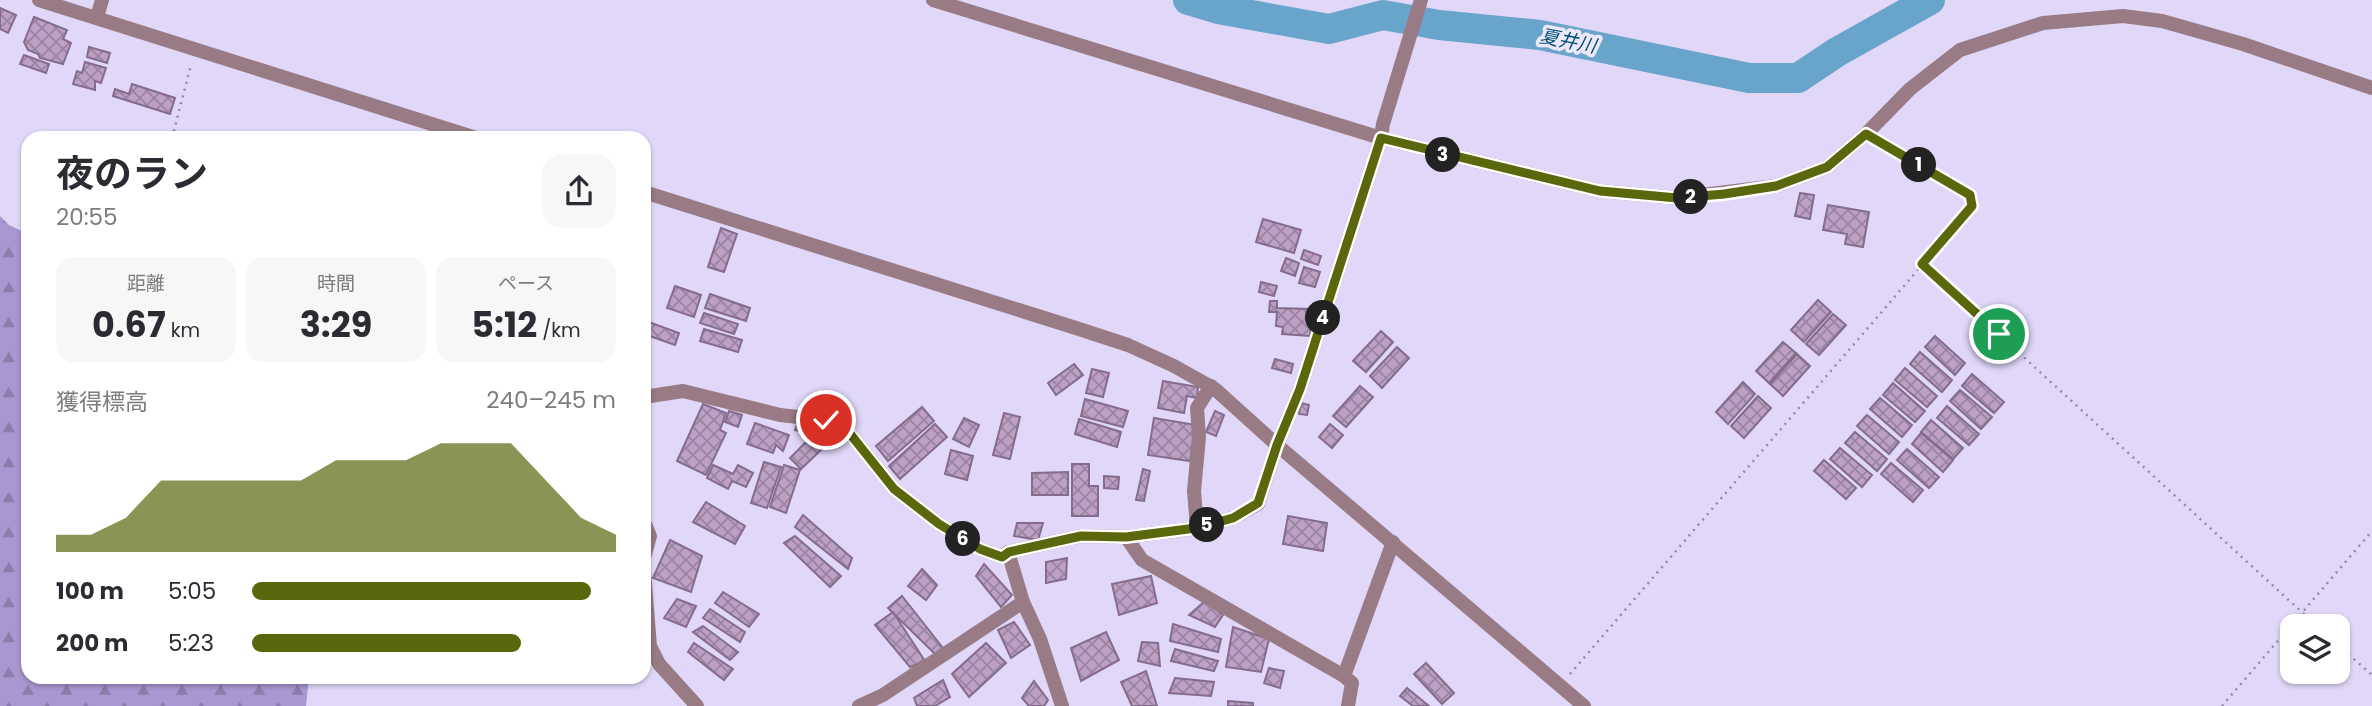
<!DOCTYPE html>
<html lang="ja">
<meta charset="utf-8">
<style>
body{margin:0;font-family:Poppins,"Noto Sans JP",sans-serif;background:#f7f7f7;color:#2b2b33;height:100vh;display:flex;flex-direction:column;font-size:26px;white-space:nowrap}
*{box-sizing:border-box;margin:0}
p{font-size:23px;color:#7c7c81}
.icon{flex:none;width:38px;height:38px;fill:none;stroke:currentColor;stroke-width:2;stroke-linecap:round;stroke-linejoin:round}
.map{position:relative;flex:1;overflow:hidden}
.details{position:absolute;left:21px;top:131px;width:630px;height:553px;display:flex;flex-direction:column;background:#fff;border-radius:21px;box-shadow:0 2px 5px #0004}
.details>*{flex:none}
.buttons{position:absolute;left:2280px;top:614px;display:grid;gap:14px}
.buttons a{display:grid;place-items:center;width:70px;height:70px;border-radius:14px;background:#fff;box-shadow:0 2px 5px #0004;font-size:35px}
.pin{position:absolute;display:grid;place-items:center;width:60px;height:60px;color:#fff;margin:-30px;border:4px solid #fff;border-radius:50%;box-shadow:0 2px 7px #0007}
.km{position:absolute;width:35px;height:35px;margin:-18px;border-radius:50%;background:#222;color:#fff;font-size:19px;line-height:35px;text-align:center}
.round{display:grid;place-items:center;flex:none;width:74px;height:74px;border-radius:21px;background:#f7f7f7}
.headline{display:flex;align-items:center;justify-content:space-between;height:119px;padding:0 35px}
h1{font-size:38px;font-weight:700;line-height:52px}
.figures{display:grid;grid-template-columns:repeat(3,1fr);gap:10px;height:119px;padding:7px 35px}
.figures div{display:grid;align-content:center;border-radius:18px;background:#f7f7f7;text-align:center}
.figures b{font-size:35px;font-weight:700}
.figures small{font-size:19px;font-weight:400}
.figures p{font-size:19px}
.chart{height:196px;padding:14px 35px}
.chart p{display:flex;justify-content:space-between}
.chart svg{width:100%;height:126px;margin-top:7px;fill:#5b670d;opacity:.7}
ul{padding:0 35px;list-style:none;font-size:23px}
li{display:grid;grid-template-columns:112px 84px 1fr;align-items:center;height:52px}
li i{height:18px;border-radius:9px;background:#5b670d}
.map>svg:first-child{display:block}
.forest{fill:url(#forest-firs)}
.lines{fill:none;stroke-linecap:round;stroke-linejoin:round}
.river{stroke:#69a4cb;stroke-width:30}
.building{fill:url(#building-cross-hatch);stroke:#856c8d;stroke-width:2}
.path{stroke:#918aa4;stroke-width:2.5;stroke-dasharray:2 5;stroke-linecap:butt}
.minor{stroke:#987b84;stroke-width:14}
.tertiary{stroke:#987b84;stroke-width:14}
.route-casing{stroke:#fff;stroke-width:14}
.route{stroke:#5b670d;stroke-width:9}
.labels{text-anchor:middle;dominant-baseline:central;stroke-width:7;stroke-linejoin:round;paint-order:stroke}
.water-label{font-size:19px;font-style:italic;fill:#005076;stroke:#ede8f9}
</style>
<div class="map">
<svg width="2372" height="706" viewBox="0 0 2372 706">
<defs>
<pattern id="forest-firs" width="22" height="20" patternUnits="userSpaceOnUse" patternTransform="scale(1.75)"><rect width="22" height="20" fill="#a897d0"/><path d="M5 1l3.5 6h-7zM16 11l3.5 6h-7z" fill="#8a7cab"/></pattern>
<pattern id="building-cross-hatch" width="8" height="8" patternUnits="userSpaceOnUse" patternTransform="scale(1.75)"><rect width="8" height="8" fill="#bca1c4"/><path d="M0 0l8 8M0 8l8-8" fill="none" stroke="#9a84a1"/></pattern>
</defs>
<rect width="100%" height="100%" fill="#e1d8f9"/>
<path class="forest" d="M 0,216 L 9,225 L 28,234 L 28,677 L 309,677 L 306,706 L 0,706 Z"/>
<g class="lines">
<path class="river" d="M 1188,0 L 1218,9 L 1329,29 L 1383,15 L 1439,25 L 1540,35 L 1749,78 L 1798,78 L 1837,52 L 1930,0"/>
</g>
<g class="building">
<path d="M 0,8 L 16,15 L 8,33 L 0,29 Z"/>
<path d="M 34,17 L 67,30 L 63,39 L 71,43 L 63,64 L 40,58 L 38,54 L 28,50 L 24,42 Z"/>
<path d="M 89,47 L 110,53 L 107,63 L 87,57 Z"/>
<path d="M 24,55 L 49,64 L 46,73 L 20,64 Z"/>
<path d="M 85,62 L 106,68 L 101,83 L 95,81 L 95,90 L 73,84 L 77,71 L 82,73 Z"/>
<path d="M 132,84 L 175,98 L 170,114 L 113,96 L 115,89 L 129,94 Z"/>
<path d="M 1800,193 L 1814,195 L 1810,219 L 1795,216 Z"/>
<path d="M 1828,205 L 1869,212 L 1863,247 L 1845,244 L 1847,234 L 1823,230 Z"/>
<path d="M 1263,219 L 1301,230 L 1294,253 L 1256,242 Z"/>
<path d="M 721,228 L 737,234 L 724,272 L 708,267 Z"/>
<path d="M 1304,250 L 1321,256 L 1318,265 L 1301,259 Z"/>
<path d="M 1286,258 L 1299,263 L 1295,276 L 1281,271 Z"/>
<path d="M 1304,267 L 1320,272 L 1315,287 L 1299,283 Z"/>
<path d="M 1261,282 L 1277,286 L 1274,296 L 1259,292 Z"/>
<path d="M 675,286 L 701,295 L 694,317 L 667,308 Z"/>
<path d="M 710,294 L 750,308 L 746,321 L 705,308 Z"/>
<path d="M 1818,300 L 1831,312 L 1804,342 L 1791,330 Z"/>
<path d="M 1270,301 L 1277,301 L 1277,308 L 1311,309 L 1310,336 L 1282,334 L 1283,327 L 1276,326 L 1277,312 L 1269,312 Z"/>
<path d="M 704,313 L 738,324 L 734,334 L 700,323 Z"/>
<path d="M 1833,314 L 1846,325 L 1819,355 L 1806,344 Z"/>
<path d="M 646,321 L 679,333 L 675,345 L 644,334 Z"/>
<path d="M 704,329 L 742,340 L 738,352 L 700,341 Z"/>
<path d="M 1381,331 L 1393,342 L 1366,372 L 1353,361 Z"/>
<path d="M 1935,336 L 1965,363 L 1955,375 L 1925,347 Z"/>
<path d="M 1783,342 L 1796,353 L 1769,383 L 1756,371 Z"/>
<path d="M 1397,347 L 1409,358 L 1382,388 L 1370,376 Z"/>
<path d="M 1920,352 L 1952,380 L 1942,392 L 1910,364 Z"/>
<path d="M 1797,354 L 1810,366 L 1783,396 L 1770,384 Z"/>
<path d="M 1275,359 L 1293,364 L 1291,373 L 1272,368 Z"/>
<path d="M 1074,364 L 1083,375 L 1056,395 L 1048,383 Z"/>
<path d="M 1905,368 L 1937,396 L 1927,407 L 1895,380 Z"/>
<path d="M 1092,369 L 1109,373 L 1103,397 L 1086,393 Z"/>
<path d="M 1972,374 L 2004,402 L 1994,413 L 1962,386 Z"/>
<path d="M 1163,381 L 1198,387 L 1197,398 L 1187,396 L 1184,413 L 1158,408 Z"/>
<path d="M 1743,382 L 1755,394 L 1728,424 L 1716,412 Z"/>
<path d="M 1893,383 L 1925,411 L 1915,422 L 1883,395 Z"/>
<path d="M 1360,386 L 1373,397 L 1346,427 L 1333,416 Z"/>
<path d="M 1960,390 L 1992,417 L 1981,429 L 1950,401 Z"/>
<path d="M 1758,396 L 1771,408 L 1744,438 L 1731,426 Z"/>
<path d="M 1880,398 L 1912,425 L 1902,437 L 1870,409 Z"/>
<path d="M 1085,399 L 1128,411 L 1123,427 L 1081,416 Z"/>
<path d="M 1301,403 L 1309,405 L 1307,415 L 1299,414 Z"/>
<path d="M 703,404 L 726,413 L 720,430 L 726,433 L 706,475 L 677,461 Z"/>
<path d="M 1947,406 L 1979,434 L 1969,445 L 1937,418 Z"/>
<path d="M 922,407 L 934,421 L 888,461 L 876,446 Z"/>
<path d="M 729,411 L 742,415 L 738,427 L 725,422 Z"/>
<path d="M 1215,411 L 1224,415 L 1216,436 L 1206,432 Z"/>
<path d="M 1004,413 L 1020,417 L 1010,459 L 993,455 Z"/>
<path d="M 1867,415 L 1899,442 L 1889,454 L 1857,426 Z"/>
<path d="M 964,418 L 979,425 L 969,447 L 953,439 Z"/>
<path d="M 1154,418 L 1196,425 L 1190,461 L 1148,455 Z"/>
<path d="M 1079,419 L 1121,432 L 1117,447 L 1075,434 Z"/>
<path d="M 1931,420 L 1963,448 L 1953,459 L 1921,432 Z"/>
<path d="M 798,422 L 837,433 L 835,441 L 795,430 Z"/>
<path d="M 755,423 L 789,435 L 783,451 L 776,445 L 773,453 L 747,444 Z"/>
<path d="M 935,424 L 947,437 L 900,479 L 889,466 Z"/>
<path d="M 1330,424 L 1343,435 L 1332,448 L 1319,437 Z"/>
<path d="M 1855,432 L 1887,459 L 1877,471 L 1845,443 Z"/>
<path d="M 1921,433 L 1953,460 L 1943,472 L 1912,444 Z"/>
<path d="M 812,436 L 822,449 L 801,469 L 790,458 Z"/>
<path d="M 1840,448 L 1872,475 L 1862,487 L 1830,459 Z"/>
<path d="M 1907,449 L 1939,477 L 1929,488 L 1897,460 Z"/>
<path d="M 951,450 L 973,456 L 967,480 L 945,474 Z"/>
<path d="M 1824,460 L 1856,488 L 1846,499 L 1814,471 Z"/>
<path d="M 764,462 L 781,467 L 767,508 L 751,503 Z"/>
<path d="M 1891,463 L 1923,490 L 1913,502 L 1881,474 Z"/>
<path d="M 1072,464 L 1089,464 L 1089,486 L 1098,486 L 1098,516 L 1072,516 Z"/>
<path d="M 713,465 L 733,474 L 738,465 L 753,473 L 746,487 L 732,481 L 728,489 L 707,478 Z"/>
<path d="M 784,465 L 800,470 L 786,513 L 770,507 Z"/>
<path d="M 1143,469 L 1150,471 L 1144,501 L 1136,500 Z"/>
<path d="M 1068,472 L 1068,495 L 1032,495 L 1032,473 Z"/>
<path d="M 1104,476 L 1119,477 L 1118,489 L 1104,488 Z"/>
<path d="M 706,502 L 745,526 L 735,544 L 693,522 Z"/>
<path d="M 803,515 L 852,558 L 848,569 L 795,527 Z"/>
<path d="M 1288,516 L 1327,523 L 1323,551 L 1283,544 Z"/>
<path d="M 1017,523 L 1043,523 L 1038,540 L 1014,536 Z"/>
<path d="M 795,536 L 841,576 L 830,587 L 784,543 Z"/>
<path d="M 670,540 L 702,556 L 691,592 L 653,578 Z"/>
<path d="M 1067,558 L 1066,579 L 1046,583 L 1046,562 Z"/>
<path d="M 984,564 L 1012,595 L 1001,607 L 976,576 Z"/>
<path d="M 922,569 L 937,585 L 926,600 L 908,586 Z"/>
<path d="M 1151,576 L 1157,603 L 1119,615 L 1112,584 Z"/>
<path d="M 723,592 L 759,614 L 749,627 L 715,603 Z"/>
<path d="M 902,596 L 943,648 L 935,654 L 888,608 Z"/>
<path d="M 677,599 L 696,606 L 686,627 L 664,618 Z"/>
<path d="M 1205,601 L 1223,615 L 1215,627 L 1189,615 Z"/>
<path d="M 710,609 L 745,632 L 740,642 L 703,618 Z"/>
<path d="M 893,612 L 925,661 L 910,667 L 875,625 Z"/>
<path d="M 1014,622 L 1030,645 L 1011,658 L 998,630 Z"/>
<path d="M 1173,624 L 1221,639 L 1218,652 L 1170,641 Z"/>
<path d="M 703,626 L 738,652 L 730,660 L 693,632 Z"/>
<path d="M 1233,627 L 1269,639 L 1261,672 L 1226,667 Z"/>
<path d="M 1106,632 L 1119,660 L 1081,681 L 1071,648 Z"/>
<path d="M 1142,642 L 1158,643 L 1160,666 L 1138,661 Z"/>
<path d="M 694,643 L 733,669 L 724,680 L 688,652 Z"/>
<path d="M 986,643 L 1006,663 L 969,697 L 952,674 Z"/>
<path d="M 1175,649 L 1218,661 L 1214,671 L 1171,661 Z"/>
<path d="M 1426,663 L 1454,693 L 1442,704 L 1414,674 Z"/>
<path d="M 1269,668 L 1284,671 L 1280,688 L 1264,683 Z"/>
<path d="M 1146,671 L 1157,706 L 1132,706 L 1121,682 Z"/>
<path d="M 1175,678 L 1214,682 L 1211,696 L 1169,693 Z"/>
<path d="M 943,680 L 950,697 L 935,706 L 917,706 L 914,698 Z"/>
<path d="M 1034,681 L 1048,700 L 1044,706 L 1029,706 L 1022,698 Z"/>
<path d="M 1407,688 L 1429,706 L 1413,706 L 1400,696 Z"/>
<path d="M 1228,701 L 1253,703 L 1253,706 L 1228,706 Z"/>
</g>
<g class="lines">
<g class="path">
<path d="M 172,138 L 191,65"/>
<path d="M 1921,263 L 2317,626"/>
<path d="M 2338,645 L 2372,675"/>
<path d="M 1570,674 L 1972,207 L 1970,195 L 1878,141"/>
<path d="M 2222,706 L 2372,531"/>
</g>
<g class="minor">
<path d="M 933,0 L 1381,138 L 1600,191 L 1677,198 L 1776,186 L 1827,167 L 1866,134 L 1910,89 L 1960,50 L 2043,23 L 2123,16 L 2162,21 L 2243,44 L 2372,88"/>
<path d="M 97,17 L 102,0"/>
<path d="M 644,397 L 683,391 L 780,415 L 826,420 L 851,435 L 894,489 L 939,524 L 980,549 L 1002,557 L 1008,552 L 1081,536 L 1126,537 L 1197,528 L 1233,518 L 1258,504 L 1277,445 L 1300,389 L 1381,138 L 1383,124 L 1421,0"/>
<path d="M 644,522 L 650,536 L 644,558"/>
<path d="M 1197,528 L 1194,491 L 1199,437 L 1197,408 L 1211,386"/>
<path d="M 1126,537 L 1142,560 L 1344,676"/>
<path d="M 1008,552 L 1023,602 L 1040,639 L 1062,706"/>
<path d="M 644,571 L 650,646 L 659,664 L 697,706"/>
<path d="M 859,706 L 883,695 L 1023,602"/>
<path d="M 1348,706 L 1352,683 L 1344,676 L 1393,542"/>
</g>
<g class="tertiary">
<path d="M 39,0 L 476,138"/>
<path d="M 644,192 L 1076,328 L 1128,345 L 1174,366 L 1215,389 L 1277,445 L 1584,706"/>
</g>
</g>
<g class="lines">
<g class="route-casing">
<path id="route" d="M 826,420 L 851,435 L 894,489 L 939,524 L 980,549 L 1002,557 L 1009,552 L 1081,536 L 1126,537 L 1196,528 L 1233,518 L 1258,503 L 1277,445 L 1300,389 L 1381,138 L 1600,191 L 1677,198 L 1724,194 L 1776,186 L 1827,167 L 1866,134 L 1970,195 L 1972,206 L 1922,264 L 1999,334"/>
</g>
<use href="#route" class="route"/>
</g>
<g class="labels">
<g class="water-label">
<text transform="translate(1568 41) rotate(11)">夏井川</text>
</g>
</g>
</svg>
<div class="buttons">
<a><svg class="icon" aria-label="layers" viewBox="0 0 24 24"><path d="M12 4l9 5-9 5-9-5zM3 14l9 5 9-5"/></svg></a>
</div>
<div class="pin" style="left:1999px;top:334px;background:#1e9e55"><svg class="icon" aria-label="arrive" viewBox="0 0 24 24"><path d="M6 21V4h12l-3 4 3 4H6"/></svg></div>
<div class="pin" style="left:826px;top:420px;background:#d93025"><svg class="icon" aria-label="check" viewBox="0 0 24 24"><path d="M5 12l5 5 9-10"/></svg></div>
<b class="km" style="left:1919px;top:165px">1</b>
<b class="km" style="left:1691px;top:197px">2</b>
<b class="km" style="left:1443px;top:155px">3</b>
<b class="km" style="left:1323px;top:318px">4</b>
<b class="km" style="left:1207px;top:525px">5</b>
<b class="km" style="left:963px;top:539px">6</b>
<section class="details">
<div class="headline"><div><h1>夜のラン</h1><p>20:55</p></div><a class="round"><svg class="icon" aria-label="share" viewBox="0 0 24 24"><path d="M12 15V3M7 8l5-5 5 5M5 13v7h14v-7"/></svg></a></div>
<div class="figures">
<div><p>距離</p><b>0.67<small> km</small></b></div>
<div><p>時間</p><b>3:29</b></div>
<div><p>ペース</p><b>5:12<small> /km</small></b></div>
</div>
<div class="chart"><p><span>獲得標高</span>240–245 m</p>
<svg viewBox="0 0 160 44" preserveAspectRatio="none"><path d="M0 44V38L10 38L20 32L30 19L40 19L50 19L60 19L70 19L80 12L90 12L100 12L110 6L120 6L130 6L140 19L150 32L160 38V44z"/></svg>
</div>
<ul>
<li><b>100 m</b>5:05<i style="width:93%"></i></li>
<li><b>200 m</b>5:23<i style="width:74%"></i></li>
</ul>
</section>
</div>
